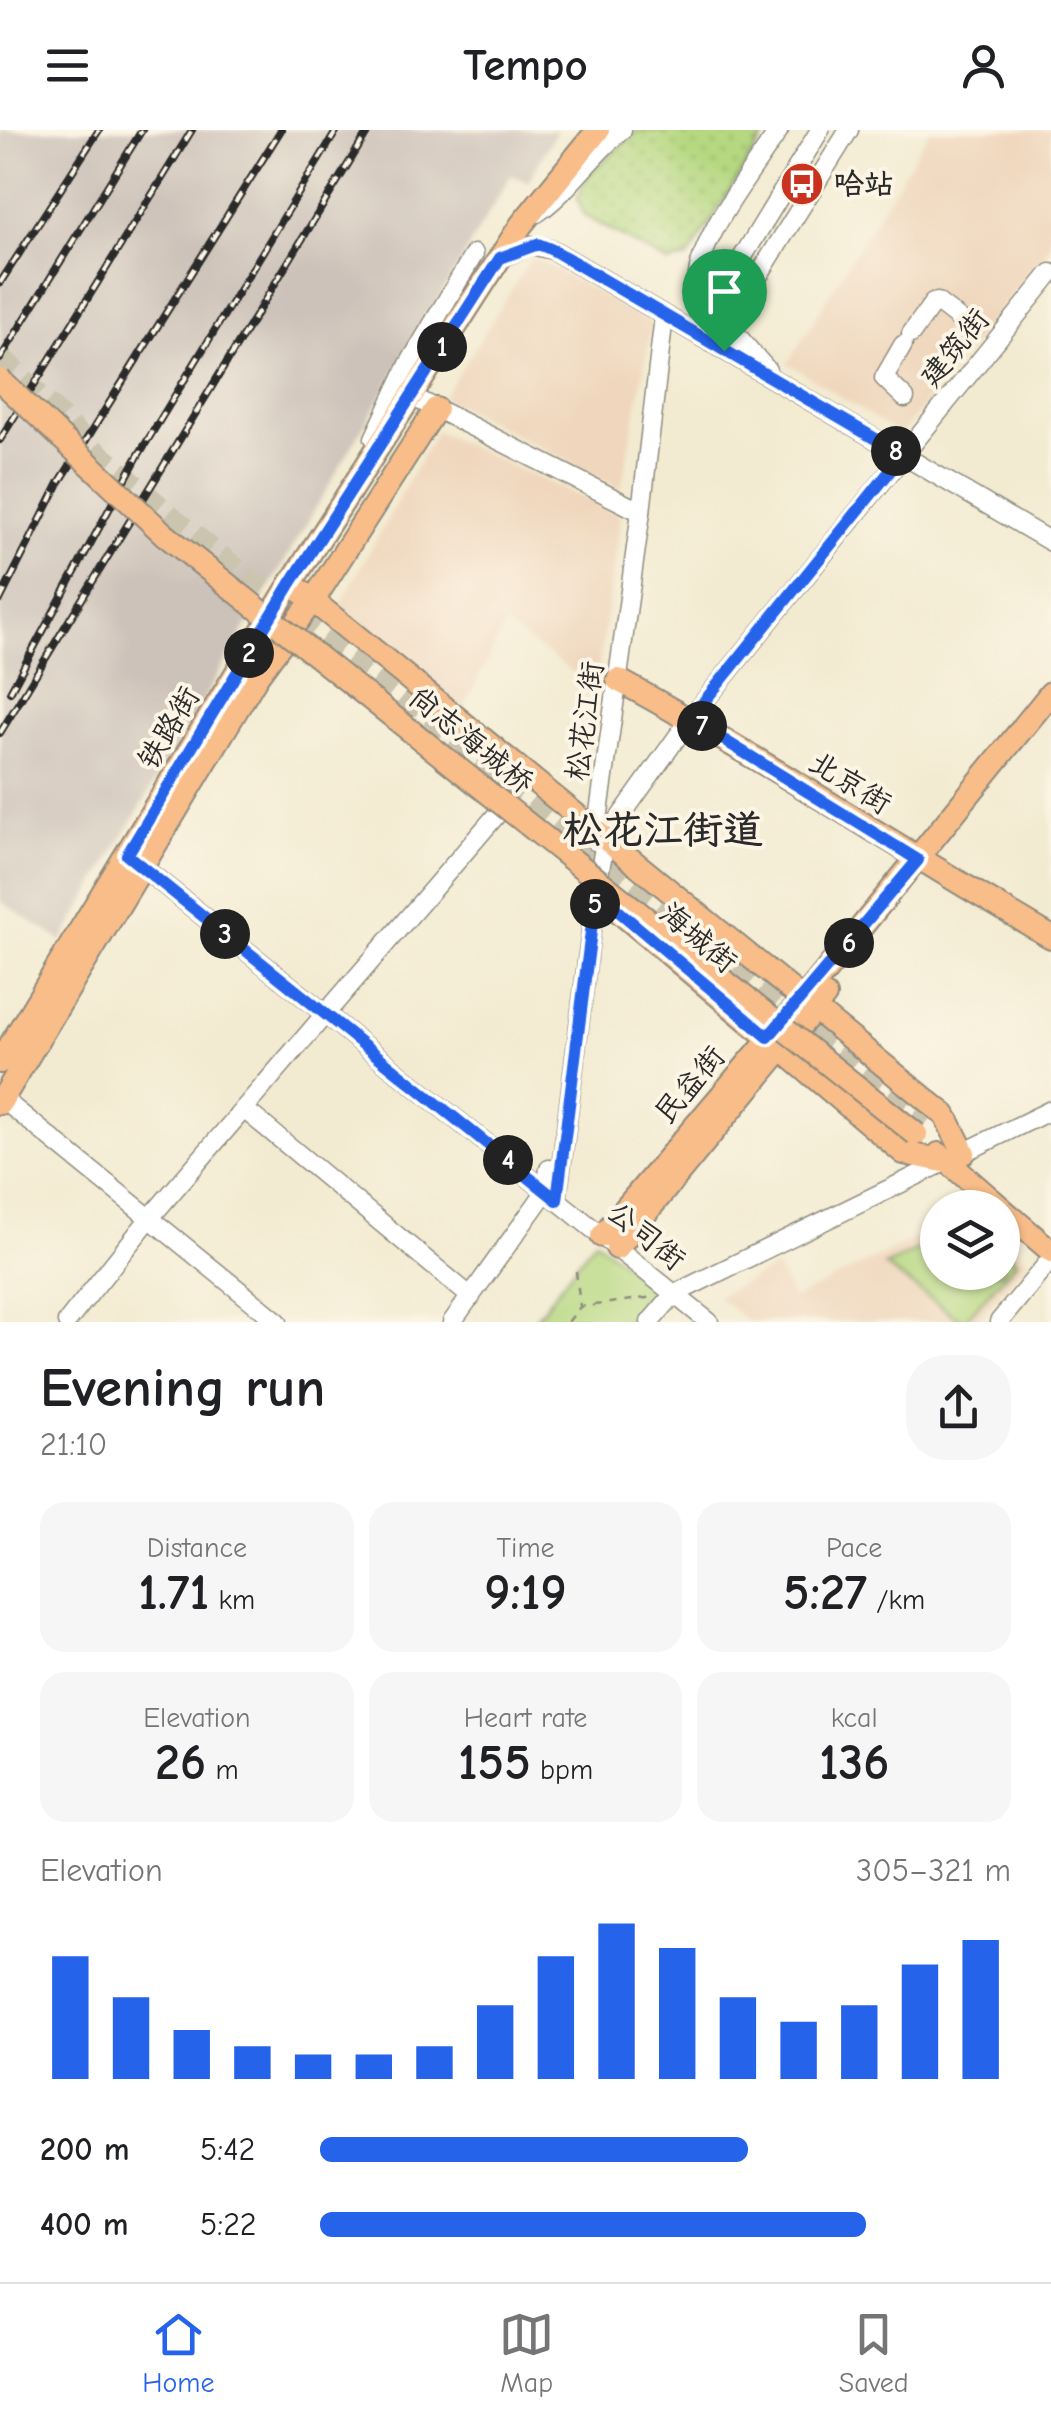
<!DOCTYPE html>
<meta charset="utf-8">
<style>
body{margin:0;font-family:"Comic Neue","LXGW WenKai TC",sans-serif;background:#f6f6f6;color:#202124;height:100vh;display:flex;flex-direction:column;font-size:38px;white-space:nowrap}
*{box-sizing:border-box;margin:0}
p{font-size:32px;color:#757577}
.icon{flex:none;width:55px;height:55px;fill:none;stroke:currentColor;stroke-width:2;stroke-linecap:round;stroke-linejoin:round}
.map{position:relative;height:1192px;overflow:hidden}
.drawer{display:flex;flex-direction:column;background:#fff;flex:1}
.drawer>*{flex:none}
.fabs{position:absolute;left:920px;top:1060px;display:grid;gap:20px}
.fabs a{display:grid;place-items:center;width:100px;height:100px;border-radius:50%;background:#fff;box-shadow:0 2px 8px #0004;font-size:50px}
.pin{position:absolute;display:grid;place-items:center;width:85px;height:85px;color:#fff;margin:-102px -42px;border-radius:50% 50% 50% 0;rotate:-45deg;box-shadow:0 0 10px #0007}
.pin .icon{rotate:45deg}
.km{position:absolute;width:50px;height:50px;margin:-25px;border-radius:50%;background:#222;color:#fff;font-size:28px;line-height:50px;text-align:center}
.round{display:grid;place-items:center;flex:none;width:105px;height:105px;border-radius:40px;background:#f6f6f6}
.overview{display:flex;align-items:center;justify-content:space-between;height:170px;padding:0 40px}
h1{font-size:55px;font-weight:800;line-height:75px}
.figures{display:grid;grid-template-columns:repeat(3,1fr);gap:15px;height:170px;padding:10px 40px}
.figures div{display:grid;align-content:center;border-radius:25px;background:#f6f6f6;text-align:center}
.figures b{font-size:50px;font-weight:800}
.figures small{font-size:28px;font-weight:400}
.figures p{font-size:28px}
.chart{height:280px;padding:20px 40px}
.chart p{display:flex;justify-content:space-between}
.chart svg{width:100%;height:180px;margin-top:10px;stroke:#2563eb;stroke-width:6}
ul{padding:0 40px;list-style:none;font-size:32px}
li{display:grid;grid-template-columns:160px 120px 1fr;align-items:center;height:75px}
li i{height:25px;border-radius:12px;background:#2563eb}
header{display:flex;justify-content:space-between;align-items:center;height:130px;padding:0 40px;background:#fff;font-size:45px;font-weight:800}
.tab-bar{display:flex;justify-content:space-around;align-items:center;height:140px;border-top:2px solid #e0e0e0;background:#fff;font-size:28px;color:#757577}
.tab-bar a{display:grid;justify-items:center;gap:5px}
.tab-bar .on{color:#2563eb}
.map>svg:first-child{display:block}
.built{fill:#efd6bc}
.railway{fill:#cdc2b9}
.grass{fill:url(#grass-dots);stroke:#708256;stroke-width:2.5}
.park{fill:#b5d880;stroke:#708256;stroke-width:2.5}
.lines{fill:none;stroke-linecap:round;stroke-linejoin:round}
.major-tunnel{stroke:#cbc5b0;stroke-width:22;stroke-dasharray:22 11;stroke-linecap:butt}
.minor-casing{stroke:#8f8b7e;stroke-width:21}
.major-casing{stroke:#8f8b7e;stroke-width:26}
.path{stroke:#8f8b7e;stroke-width:2.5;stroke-dasharray:8 8;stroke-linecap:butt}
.minor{stroke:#fff;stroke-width:18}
.major{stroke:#f8bd89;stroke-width:22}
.rail-casing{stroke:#2b2b2b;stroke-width:8}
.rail{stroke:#fcf5e5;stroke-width:4;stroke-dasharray:11;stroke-linecap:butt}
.major-bridge-casing{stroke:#8f8b7e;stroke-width:26;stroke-linecap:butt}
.major-bridge{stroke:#f8bd89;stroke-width:22}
.route-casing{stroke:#fff;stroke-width:20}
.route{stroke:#2563eb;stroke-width:12}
.labels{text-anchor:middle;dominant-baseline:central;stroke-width:8;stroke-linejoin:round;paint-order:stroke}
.poi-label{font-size:30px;font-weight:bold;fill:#2b2b2b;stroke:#fcf5e5;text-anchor:start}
.street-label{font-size:30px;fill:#2b2b2b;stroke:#fcf5e5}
.district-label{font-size:40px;font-weight:bold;fill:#2b2b2b;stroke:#fcf5e5}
</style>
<header><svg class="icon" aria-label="menu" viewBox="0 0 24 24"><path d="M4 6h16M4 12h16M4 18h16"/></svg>Tempo<svg class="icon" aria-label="person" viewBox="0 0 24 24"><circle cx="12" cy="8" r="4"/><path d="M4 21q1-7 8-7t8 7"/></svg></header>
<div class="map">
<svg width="1051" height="1192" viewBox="0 0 1051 1192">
<defs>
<pattern id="grass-dots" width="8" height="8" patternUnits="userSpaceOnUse" patternTransform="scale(2.5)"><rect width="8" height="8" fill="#b5d880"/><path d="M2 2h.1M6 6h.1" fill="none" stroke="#9cba6f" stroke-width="1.8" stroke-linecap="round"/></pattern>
</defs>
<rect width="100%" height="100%" fill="#fcf5e5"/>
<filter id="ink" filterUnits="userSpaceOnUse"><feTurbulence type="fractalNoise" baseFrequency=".01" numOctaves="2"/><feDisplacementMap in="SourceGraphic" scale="20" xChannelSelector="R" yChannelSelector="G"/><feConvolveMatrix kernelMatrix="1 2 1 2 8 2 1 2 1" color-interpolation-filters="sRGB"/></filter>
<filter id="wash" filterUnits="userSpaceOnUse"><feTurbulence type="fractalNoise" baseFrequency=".0048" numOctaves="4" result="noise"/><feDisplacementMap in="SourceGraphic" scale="40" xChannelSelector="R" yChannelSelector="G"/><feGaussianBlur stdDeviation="2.25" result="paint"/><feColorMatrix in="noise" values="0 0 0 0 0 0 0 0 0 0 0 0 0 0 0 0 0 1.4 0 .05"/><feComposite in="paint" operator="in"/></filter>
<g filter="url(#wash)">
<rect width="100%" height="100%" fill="#f3ebd1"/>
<g class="built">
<path d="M 930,0 L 1051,0 L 1051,115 L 900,305 L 788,233 Z"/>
<path d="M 532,127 L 653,193 L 621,359 L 443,268 Z"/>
<path d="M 436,301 L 621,385 L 596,558 L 505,495 L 463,579 L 338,479 Z"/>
<path d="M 937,1098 L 938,1142 L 1002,1142 L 1003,1108 L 1028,1129 L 976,1192 L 748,1192 L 717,1166 L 776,1137 L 793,1169 Z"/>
</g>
<path class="railway" d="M 0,0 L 557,0 L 528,52 L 511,45 L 62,811 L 0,771 Z"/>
<path class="grass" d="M 639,0 L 768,0 L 688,128 L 668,133 L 584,85 L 577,68 L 589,44 Z"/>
<g class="park">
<path d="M 595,1110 L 649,1153 L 657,1165 L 643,1192 L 533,1192 Z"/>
<path d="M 937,1111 L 938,1142 L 1002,1142 L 1003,1119 L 1017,1131 L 963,1192 L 885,1136 Z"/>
</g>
</g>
<g filter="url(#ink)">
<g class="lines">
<path class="major-tunnel" d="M 0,226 L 89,315 L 178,392 L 928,991"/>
<g class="minor-casing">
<g id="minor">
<path d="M 537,83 C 570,60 590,26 622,0"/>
<path d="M 500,128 L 531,115 L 553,120 L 1051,412"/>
<path d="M 733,199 L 737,180 L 849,0"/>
<path d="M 911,204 L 933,173 L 937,172 L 967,195"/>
<path d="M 903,215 L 884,248 L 905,268"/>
<path d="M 721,216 C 710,198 699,180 697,159 C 694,111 754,40 779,0"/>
<path d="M 767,240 C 746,215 716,191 725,156 L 820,0"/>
<path d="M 411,266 L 641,382"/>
<path d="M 374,308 L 409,234 L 474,124"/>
<path d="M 595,711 L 641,382 L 664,186"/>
<path d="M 132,729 L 709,1192"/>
<path d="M 0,967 L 278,1192"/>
<path d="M 244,979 L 471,1167"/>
<path d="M 557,1070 L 596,761 L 606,707 L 690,589 L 1051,143"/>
<path d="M 67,1192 L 149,1089 L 499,682"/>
<path d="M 452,1192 L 546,1061 L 549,1039"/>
<path d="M 650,1192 L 674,1164 L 1051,980"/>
<path d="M 999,1192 L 1051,1129"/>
</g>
</g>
<g class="major-casing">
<g id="major">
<path d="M 291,453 L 945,985 L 964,1023"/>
<path d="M 618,550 C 766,630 906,723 1051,807"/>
<path d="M 609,773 L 904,1023 L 948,1032"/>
<path d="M 0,932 L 291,453 L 521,95 L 598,0"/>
<path d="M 0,973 L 257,546 L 318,463 L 436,279"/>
<path d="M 939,1024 L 1001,1078"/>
<path d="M 1002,1079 L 1051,1121"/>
<path d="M 602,1106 L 804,868 L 1051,563"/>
<path d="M 617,1118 L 825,866"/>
</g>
</g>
<g class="path">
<path d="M 576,1141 L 580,1176"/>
<path d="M 568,1192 L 580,1177 L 654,1167"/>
</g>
<use href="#minor" class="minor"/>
<use href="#major" class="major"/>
<g class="rail-casing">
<g id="rail">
<path d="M 0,153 L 99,0"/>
<path d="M 0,229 L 142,0"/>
<path d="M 0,310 L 192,0"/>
<path d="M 0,470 L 59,353 L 281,0"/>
<path d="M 10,562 L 138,326 L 337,0"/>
<path d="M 0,603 L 369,0"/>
</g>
</g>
<use href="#rail" class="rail"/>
<g class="major-bridge-casing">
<path id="major-bridge" d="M 0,250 L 164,404 L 916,1004"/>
</g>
<use href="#major-bridge" class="major-bridge"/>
</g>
</g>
<g class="lines" filter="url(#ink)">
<g class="route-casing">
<path id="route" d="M 538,114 L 553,120 L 903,325 L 690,589 L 918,730 L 768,907 L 596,762 L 557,1070 L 127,725 L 291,453 L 500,128 Z"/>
</g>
<use href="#route" class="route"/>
</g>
<defs>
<g id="bus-disc" transform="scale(2.25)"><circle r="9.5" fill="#c8321e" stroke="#fcf5e5"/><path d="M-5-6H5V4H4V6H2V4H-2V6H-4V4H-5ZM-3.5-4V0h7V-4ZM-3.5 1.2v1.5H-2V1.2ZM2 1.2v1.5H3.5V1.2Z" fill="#fff"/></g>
</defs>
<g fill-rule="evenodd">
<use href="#bus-disc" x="802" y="54"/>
</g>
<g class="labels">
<g class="poi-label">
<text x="834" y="54">哈站</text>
</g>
<g class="street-label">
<text transform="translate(955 218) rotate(-51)">建筑街</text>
<text transform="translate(585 591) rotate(-82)">松花江街</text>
<text transform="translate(169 598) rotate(-59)">铁路街</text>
<text transform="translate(471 610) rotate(39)">尚志海城桥</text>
<text transform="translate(850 653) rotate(32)">北京街</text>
<text transform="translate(698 808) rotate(40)">海城街</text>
<text transform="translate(690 955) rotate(-50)">民益街</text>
<text transform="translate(646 1106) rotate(39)">公司街</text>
</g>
<g class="district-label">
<text x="663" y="700">松花江街道</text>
</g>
</g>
</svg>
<div class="fabs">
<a><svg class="icon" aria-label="layers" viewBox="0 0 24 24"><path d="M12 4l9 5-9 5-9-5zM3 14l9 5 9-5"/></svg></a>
</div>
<div class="pin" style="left:724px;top:221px;background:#1e9e55"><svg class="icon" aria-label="arrive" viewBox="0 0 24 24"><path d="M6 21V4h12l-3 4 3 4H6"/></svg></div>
<b class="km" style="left:442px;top:217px">1</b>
<b class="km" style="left:249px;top:523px">2</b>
<b class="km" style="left:225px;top:804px">3</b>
<b class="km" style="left:508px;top:1030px">4</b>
<b class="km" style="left:595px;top:774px">5</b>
<b class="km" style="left:849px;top:813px">6</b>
<b class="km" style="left:702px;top:596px">7</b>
<b class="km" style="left:896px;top:321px">8</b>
</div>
<section class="drawer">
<div class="overview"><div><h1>Evening run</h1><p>21:10</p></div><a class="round"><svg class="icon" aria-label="share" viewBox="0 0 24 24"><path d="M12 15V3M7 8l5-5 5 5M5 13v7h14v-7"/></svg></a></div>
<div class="figures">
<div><p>Distance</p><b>1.71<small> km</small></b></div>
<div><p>Time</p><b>9:19</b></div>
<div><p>Pace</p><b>5:27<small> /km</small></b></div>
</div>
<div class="figures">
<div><p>Elevation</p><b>26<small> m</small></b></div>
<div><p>Heart rate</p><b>155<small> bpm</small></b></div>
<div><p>kcal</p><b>136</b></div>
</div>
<div class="chart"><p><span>Elevation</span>305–321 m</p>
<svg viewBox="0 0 160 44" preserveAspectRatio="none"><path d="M5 44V14M15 44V24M25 44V32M35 44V36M45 44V38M55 44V38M65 44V36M75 44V26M85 44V14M95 44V6M105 44V12M115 44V24M125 44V30M135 44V26M145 44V16M155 44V10"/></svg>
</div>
<ul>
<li><b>200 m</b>5:42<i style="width:62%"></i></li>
<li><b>400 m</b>5:22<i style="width:79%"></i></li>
</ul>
</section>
<nav class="tab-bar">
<a class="on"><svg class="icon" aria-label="home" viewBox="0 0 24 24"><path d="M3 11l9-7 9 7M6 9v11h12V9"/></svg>Home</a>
<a><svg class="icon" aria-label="map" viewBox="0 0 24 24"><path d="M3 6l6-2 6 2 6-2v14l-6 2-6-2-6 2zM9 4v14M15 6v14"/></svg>Map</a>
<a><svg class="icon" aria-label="saved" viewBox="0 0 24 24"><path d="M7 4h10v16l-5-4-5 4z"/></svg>Saved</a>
</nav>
